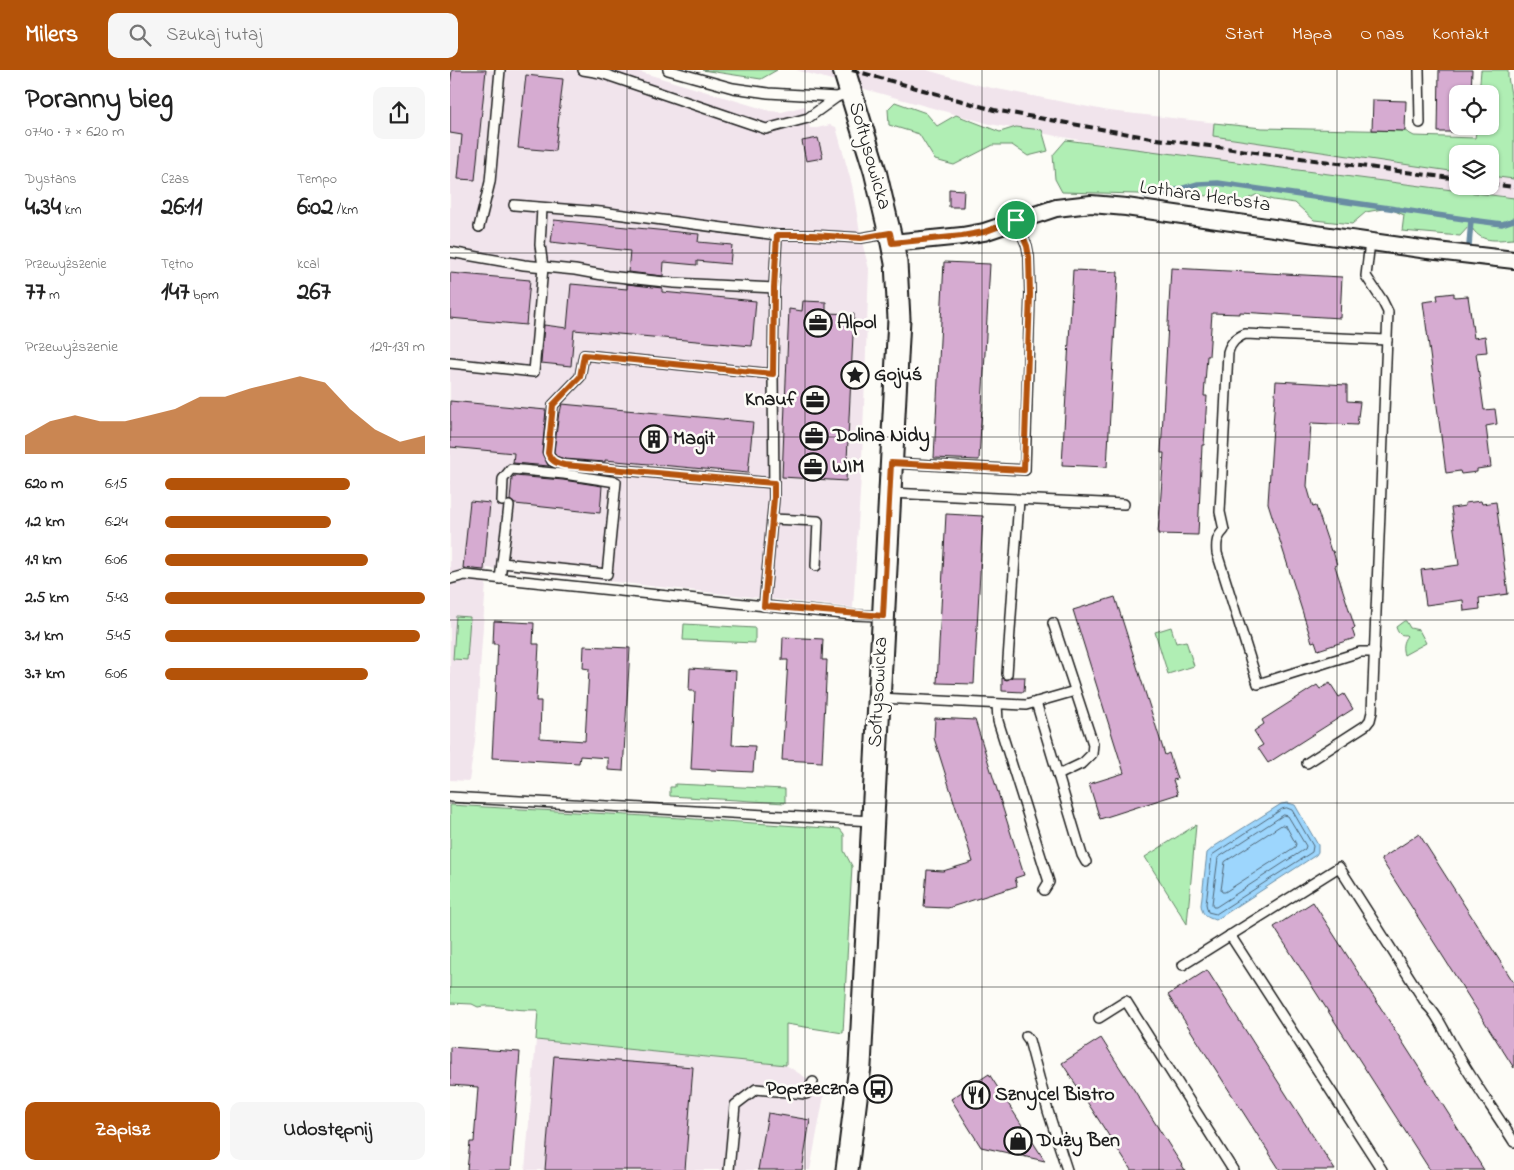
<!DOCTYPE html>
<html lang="pl">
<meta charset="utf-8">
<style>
body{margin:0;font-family:"Indie Flower",sans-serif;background:#f6f6f6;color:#222;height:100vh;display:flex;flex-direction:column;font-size:19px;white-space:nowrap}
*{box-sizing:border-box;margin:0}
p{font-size:16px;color:#767676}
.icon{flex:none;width:28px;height:28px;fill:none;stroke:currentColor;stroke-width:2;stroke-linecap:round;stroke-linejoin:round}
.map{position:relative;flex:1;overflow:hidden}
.details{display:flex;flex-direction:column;background:#fff;width:450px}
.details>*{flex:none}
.tools{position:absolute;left:999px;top:15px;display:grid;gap:10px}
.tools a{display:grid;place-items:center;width:50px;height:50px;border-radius:10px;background:#fff;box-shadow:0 1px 4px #0004;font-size:25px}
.pin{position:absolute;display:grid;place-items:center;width:42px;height:42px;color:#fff;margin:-21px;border:2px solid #fff;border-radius:50%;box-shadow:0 1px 5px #0007}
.round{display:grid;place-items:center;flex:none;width:52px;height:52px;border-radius:10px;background:#f6f6f6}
.head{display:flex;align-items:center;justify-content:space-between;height:85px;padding:0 25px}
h1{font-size:28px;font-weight:800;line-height:38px}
.metrics{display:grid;grid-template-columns:repeat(3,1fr);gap:8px;height:85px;padding:5px 25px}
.metrics div{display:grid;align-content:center}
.metrics b{font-size:25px;font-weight:800}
.metrics small{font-size:14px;font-weight:400}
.metrics p{font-size:14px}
.chart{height:140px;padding:10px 25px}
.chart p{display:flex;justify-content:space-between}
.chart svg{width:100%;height:90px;margin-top:5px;fill:#b45309;opacity:.7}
.action{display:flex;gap:10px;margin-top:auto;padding:10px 25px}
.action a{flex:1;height:58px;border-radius:10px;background:#b45309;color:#fff;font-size:20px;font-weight:800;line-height:58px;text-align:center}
.action a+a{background:#f6f6f6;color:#222}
ul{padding:0 25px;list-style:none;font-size:16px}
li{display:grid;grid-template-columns:80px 60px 1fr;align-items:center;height:38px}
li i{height:12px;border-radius:6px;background:#b45309}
header{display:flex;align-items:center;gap:30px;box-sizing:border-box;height:70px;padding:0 25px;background:#b45309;color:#fff}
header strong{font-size:24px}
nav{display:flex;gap:28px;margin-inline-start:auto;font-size:18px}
.search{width:350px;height:45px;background:#f6f6f6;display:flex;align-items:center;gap:12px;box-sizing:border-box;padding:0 18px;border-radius:10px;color:#767676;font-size:19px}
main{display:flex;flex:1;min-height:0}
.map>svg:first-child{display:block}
.built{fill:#f1e4ec}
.green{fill:#b0eeb4;stroke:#668568}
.water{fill:#9dd6fd;stroke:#698ca3}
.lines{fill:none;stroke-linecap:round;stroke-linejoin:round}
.shore{stroke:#506676;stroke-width:1}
.stream{stroke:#698ca3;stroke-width:5.5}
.building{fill:#d6abd1;stroke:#1c1c1c}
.service-casing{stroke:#1c1c1c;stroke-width:12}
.minor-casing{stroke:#1c1c1c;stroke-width:20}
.tertiary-casing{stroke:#1c1c1c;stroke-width:25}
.service{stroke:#fdfcf7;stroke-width:9}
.minor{stroke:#fdfcf7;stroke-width:16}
.tertiary{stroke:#fdfcf7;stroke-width:21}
.rail{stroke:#1c1c1c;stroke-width:4;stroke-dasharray:8 4;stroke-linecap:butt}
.route-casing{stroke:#fff;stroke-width:10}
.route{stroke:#b45309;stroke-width:6}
.grid{fill:none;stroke:#1c1c1c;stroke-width:1;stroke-opacity:0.55}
.labels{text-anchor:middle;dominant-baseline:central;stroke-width:5;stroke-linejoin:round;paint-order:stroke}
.street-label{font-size:20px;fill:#1c1c1c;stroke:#fdfcf7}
.poi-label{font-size:20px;font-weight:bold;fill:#1c1c1c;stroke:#fdfcf7;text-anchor:start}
</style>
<header>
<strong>Milers</strong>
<div class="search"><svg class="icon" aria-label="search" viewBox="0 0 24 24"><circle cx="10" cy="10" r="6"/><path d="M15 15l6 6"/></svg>Szukaj tutaj</div>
<nav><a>Start</a><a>Mapa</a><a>O nas</a><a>Kontakt</a></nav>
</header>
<main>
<section class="details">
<div class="head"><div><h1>Poranny bieg</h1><p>07:40 · 7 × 620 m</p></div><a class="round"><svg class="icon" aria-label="share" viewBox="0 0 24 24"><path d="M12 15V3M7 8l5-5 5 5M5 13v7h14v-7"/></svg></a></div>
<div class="metrics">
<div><p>Dystans</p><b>4.34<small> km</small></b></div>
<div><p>Czas</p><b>26:11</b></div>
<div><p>Tempo</p><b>6:02<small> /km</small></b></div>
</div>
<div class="metrics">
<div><p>Przewyższenie</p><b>77<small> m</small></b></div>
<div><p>Tętno</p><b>147<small> bpm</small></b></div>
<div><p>kcal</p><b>267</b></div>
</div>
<div class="chart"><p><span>Przewyższenie</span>129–139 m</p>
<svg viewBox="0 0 160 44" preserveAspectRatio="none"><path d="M0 44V35L10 28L20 25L30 28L40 28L50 25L60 22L70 16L80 16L90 12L100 9L110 6L120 9L130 22L140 32L150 38L160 35V44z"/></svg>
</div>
<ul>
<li><b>620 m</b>6:15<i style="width:71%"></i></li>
<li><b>1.2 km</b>6:24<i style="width:64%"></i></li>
<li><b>1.9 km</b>6:06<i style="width:78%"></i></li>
<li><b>2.5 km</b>5:43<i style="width:100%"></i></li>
<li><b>3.1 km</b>5:45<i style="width:98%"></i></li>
<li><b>3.7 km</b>6:06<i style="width:78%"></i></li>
</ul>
<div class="action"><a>Zapisz</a><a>Udostępnij</a></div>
</section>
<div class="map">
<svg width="1064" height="1100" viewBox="0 0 1064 1100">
<rect width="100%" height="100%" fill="#fdfcf7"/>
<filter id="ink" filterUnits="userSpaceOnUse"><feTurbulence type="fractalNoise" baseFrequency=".02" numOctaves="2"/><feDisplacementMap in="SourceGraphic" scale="10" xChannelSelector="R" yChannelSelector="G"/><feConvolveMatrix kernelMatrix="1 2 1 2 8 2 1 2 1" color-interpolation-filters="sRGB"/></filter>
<g filter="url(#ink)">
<g class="built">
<path d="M 0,0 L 184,0 L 320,41 L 332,42 L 355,36 L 360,58 L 367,58 L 380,55 L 386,57 L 402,115 L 411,168 L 419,199 L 412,390 L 403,538 L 37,498 L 25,672 L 19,711 L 0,710 Z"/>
<path d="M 346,0 L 477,0 L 532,16 L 659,41 L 812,58 L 1007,92 L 1008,116 L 1040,116 L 1040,97 L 1064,97 L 1064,138 L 773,96 L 540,54 Z"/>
<path d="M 86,970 L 336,995 L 375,1020 L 360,1100 L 75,1100 Z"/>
</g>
<g class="green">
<path d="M 252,0 L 327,0 L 311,9 Z"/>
<path d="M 1031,0 L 1058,0 L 1058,7 L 1064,42 L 1064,109 L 1040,106 L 1040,84 L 1008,84 L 1007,102 L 763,66 L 764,53 L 812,58 L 955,61 L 964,66 L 1025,68 L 1027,56 L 1040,56 L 1040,24 L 1029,24 Z"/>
<path d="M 445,32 L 476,43 L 487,56 L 506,45 L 550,62 L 566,57 L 592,60 L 598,81 L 578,86 L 562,75 L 543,75 L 504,95 L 485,90 L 469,64 L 439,55 L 438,39 Z"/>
<path d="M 616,70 L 1064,128 L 1064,169 C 1044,170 1031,174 1020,155 L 1010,166 L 952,161 L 954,145 L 938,138 L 916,142 L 902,154 L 864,150 L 845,133 L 823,130 L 806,125 L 787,134 L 763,126 L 612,122 L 605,109 L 603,85 Z"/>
<path d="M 6,546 L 20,547 L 17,590 L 3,589 Z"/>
<path d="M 954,551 L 956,551 L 960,558 L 969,560 L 976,573 L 954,585 C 952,578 952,572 957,566 L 956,565 C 949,565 948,563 946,557 Z"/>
<path d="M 234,554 L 305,558 L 305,573 L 233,570 Z"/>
<path d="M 721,557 L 726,573 L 736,571 L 744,596 L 718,604 L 705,562 Z"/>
<path d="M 225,714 L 335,719 L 335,733 L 220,726 L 220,717 L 225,717 Z"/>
<path d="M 0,735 L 231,748 L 390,759 L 394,764 L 394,781 L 402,796 L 393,963 L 336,954 L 336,995 L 86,970 L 88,940 C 80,940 72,940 64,939 C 52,938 40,934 28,937 L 22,934 L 0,933 Z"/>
<path d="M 746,755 L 737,854 L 695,787 Z"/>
</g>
<path class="water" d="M 838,733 L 845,735 L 868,775 L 868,782 L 866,785 L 766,850 C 757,848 752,845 751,835 L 757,783 L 765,776 L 831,734 Z"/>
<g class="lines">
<g class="shore">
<path d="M 837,738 L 842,740 L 863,776 L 862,782 L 766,844 L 758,842 L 756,834 L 762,785 L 832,739 Z"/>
<path d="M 834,745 L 838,746 L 856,776 L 855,779 L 766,837 L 763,837 L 762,834 L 768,788 Z"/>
<path d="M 832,755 L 836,756 L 846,774 L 845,777 L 775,822 L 772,822 L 771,820 L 775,792 Z"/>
</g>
<g class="stream">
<path d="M 695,125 L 720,122 L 748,114 L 768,113 L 1021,150"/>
<path d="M 1019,176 L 1021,150 L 1052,154 L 1064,150"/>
</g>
</g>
<g class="building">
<path d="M 2,0 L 36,0 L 25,110 L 8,109 L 12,65 L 0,63 L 0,17 Z"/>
<path d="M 989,0 L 1022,0 L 1021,24 L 1008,24 L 1008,62 L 988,62 Z"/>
<path d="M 76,5 L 113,9 L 105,81 L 68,78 Z"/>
<path d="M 923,30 L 956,31 L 955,61 L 922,60 Z"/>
<path d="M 368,68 L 373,88 L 356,91 L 352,71 Z"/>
<path d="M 499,119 L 514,120 L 513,137 L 499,137 Z"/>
<path d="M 104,150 L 249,164 L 248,172 L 282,175 L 280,194 L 247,191 L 247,195 L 214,192 L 213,206 L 178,202 L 180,181 L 101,172 Z"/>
<path d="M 494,192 L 540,194 L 529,390 L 484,388 Z"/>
<path d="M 721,198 L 892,207 L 890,248 L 790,242 L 790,244 L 762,243 L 759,286 L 757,286 L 754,326 L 757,326 L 754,375 L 752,375 L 748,465 L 708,464 L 714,383 L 711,383 Z"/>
<path d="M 623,200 L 668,202 L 657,397 L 612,395 Z"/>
<path d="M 0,203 L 80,210 L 76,255 L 0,248 Z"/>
<path d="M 121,214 L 177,219 L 177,214 L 212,218 L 212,222 L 306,231 L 302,276 L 124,260 L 121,296 L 91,293 L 94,255 L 117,258 Z"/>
<path d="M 1004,223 L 1004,227 L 1018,226 L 1024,268 L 1035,266 L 1037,282 L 1026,283 L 1034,340 L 1045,339 L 1047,354 L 1036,356 L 1041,397 L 1027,399 L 1027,402 L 1011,404 L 1010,401 L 996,403 L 973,232 L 988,230 L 987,225 Z"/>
<path d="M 353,231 L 376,232 L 376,243 L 404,244 L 396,411 L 332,407 L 339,239 L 352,241 Z"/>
<path d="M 826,311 L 897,315 L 897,331 L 910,332 L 907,355 L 861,353 L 857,416 L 863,437 L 866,436 L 881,481 L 883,481 L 887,495 L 885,496 L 905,558 L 902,559 L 905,568 L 868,580 L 865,571 L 862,572 L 818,433 Z"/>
<path d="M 0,331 L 96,340 L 92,383 L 99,396 L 63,393 L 64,383 L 0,377 Z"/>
<path d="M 112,334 L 303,352 L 298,403 L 155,390 L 155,392 L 115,389 L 106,386 L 104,382 L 109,342 L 110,342 Z"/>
<path d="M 64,406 L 113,410 L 152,416 L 150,443 L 65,434 L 60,430 L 62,408 Z"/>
<path d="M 20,431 L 40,433 L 34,500 L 13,498 Z"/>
<path d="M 1031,431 L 1032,434 L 1046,432 L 1058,524 L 1029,528 L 1030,539 L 1014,541 L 1013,530 L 976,535 L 971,500 L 1009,495 L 1001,438 L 1015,436 L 1015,433 Z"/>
<path d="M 496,444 L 533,446 L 524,614 L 487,613 Z"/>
<path d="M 665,527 L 715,685 L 719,683 L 727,709 L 723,710 L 728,724 L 650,749 L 639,714 L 674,703 L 623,540 Z"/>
<path d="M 44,551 L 84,553 L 83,574 L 89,574 L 86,631 L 91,631 L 90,668 L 135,671 L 139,599 L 133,598 L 134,576 L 180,578 L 173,701 L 158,700 L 158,688 L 130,686 L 129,693 L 42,688 L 48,574 L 43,574 Z"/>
<path d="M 333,567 L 373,569 L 372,590 L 377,590 L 372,692 L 332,690 L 338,590 L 332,590 Z"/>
<path d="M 240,598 L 286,601 L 282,675 L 305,676 L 303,702 L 241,699 L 245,621 L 239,621 Z"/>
<path d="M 562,607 L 575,607 L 574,622 L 552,621 L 552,608 L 557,610 Z"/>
<path d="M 880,613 L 889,627 L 894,624 L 903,639 L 818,693 L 808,678 L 813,675 L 804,661 L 814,654 L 812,650 L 867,615 L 870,619 Z"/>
<path d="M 485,648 L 525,650 L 574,805 L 565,808 L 567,816 L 498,838 L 474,837 L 477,800 L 493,801 L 523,792 L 484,668 Z"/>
<path d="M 969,764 L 1064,913 L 1064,998 L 931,789 Z"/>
<path d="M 863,832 L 991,1032 L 1034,1100 L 980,1100 L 948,1050 L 824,857 Z"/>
<path d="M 757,900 L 850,1046 L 885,1100 L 830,1100 L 718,925 Z"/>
<path d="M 651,968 L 735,1100 L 681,1100 L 612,993 Z"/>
<path d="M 0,977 L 70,982 L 61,1100 L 17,1100 L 20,1072 L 24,1072 L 28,1017 L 0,1015 Z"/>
<path d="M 104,986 L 243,997 L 235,1100 L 95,1100 Z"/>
<path d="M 539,1004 L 595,1091 L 531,1077 L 501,1029 Z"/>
<path d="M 318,1043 L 360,1050 L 352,1100 L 308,1100 Z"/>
</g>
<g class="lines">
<g class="service-casing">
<g id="service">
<path d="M 133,0 L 151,3 L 316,59 L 358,48 L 387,27 L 401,22"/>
<path d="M 218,0 L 283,18 L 318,23 L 387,27"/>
<path d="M 969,0 L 970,53"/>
<path d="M 64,135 L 151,142 L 327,165 L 362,165 L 411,168 L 440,163"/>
<path d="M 29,157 L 40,112 L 50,0"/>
<path d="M 0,182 L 74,195 L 125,200 L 158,206 L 224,213 L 324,218 L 327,165"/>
<path d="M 0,293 L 84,302 L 93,197 L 90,175 L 92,138"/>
<path d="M 442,393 L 575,400 L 580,224 L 579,187 L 577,176 L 566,150"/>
<path d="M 324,413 L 114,395 L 102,391 L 98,383 L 103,335 L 130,307 L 134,285 L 323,304 L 324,218"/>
<path d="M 440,423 L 674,434"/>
<path d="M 52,431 L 53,409 L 61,399 L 114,404 L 166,412 L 157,504 L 52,493"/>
<path d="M 322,449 L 368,451 L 366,496"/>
<path d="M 0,509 L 15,505 L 403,545 L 433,546"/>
<path d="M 50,509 L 59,436"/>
<path d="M 314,536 L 324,428 L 323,304"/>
<path d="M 603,553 L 643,674 L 642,684 L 633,693 L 608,705"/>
<path d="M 925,582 L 910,582 L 808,614 L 767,483 C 766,472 767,467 774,460 L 770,442 L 778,282 C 781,272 786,268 795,264 L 937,270"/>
<path d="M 557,604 L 569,430"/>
<path d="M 429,628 L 576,635 L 625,621"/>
<path d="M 586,632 L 632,785 L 636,792"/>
<path d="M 547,634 L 548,651 L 599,812 L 594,820"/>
<path d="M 857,693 L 916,655 L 920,650 L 922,642 L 938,242 L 932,230 L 916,206 L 920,172"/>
<path d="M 0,727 L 422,751"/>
<path d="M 780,865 L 932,1100"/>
<path d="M 733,895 L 889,797 L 977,935 C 988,945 993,959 1000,971 C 1019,1006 1043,1039 1064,1072"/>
<path d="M 649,948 L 676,931 L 783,1100"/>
<path d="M 576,966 L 579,970 L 598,1041 L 617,1100"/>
<path d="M 279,1100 L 285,1035 L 306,1019 L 356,1024 L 363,1012"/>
</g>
</g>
<g class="minor-casing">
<path id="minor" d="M 442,173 L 512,166 L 534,162 L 606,138 L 641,134 L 676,137 L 978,180 L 1064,190"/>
</g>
<g class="tertiary-casing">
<path id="tertiary" d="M 394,0 L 425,101 L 442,173 L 446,193 L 449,249 L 410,996 L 397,1100"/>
</g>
<use href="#service" class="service"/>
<use href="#minor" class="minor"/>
<use href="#tertiary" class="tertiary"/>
<g class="rail">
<path d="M 402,0 L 544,40 L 707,69 L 1008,109"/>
<path d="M 1040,114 L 1064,117"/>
</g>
</g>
</g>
<g class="lines" filter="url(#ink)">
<g class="route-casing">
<path id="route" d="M 566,150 L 577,176 L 579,187 L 580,224 L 574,400 L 441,393 L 433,546 L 314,536 L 324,428 L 324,413 L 114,395 C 106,393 101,391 98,383 L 103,335 L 130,307 L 134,285 L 323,304 L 324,218 L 327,165 L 362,165 L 411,168 L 440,163 L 442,173 L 512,166 L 534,162 Z"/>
</g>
<use href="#route" class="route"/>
</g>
<path class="grid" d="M 177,0 L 177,1100M 355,0 L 355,1100M 532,0 L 532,1100M 709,0 L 709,1100M 887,0 L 887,1100M 0,183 L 1064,183M 0,367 L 1064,367M 0,550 L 1064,550M 0,733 L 1064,733M 0,917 L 1064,917"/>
<defs>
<g id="office-ring" transform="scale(1.4375)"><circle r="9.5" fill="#fdfcf7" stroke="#1c1c1c" stroke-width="1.5"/><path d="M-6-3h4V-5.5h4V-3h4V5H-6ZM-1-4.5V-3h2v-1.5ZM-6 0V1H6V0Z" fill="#1c1c1c"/></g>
<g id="sight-ring" transform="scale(1.4375)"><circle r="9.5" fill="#fdfcf7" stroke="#1c1c1c" stroke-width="1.5"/><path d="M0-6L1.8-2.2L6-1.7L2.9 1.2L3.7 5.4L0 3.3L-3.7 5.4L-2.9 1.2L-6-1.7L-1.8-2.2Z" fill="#1c1c1c"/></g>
<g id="building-ring" transform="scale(1.4375)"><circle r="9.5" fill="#fdfcf7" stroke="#1c1c1c" stroke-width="1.5"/><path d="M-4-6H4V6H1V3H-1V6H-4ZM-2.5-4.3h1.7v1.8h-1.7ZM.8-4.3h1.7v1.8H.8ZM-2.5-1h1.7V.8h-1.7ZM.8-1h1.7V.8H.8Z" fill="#1c1c1c"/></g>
<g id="bus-ring" transform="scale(1.4375)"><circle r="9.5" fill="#fdfcf7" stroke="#1c1c1c" stroke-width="1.5"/><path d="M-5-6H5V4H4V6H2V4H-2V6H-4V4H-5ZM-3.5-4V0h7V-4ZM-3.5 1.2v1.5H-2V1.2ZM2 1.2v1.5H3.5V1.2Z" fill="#1c1c1c"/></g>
<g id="restaurant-ring" transform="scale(1.4375)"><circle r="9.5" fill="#fdfcf7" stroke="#1c1c1c" stroke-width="1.5"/><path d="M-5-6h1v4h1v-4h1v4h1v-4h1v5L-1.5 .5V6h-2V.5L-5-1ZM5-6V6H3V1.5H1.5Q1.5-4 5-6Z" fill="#1c1c1c"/></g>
<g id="shop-ring" transform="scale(1.4375)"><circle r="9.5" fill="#fdfcf7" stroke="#1c1c1c" stroke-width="1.5"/><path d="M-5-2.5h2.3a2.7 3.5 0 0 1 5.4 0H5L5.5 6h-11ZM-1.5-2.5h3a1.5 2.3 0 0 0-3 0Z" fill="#1c1c1c"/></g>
</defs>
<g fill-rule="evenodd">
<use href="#office-ring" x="368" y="253"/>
<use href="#sight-ring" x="405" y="305"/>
<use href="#office-ring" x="365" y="330"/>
<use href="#office-ring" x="364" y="366"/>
<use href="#building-ring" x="204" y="369"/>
<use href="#office-ring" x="363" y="397"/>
<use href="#bus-ring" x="428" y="1019"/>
<use href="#restaurant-ring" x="526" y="1025"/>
<use href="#shop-ring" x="568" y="1071"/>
</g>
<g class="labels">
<g class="street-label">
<text transform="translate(419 86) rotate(74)">Sołtysowicka</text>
<text transform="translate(755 127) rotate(8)">Lothara Herbsta</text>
<text transform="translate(429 622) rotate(-87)">Sołtysowicka</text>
</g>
<g class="poi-label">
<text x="387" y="253">Alpol</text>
<text x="424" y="305">Gojuś</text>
<text x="346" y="330" text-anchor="end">Knauf</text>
<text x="383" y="366">Dolina Nidy</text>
<text x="223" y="369">Magit</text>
<text x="382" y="397">WIM</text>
<text x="409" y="1019" text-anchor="end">Poprzeczna</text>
<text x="545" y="1025">Sznycel Bistro</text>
<text x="587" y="1071">Duży Ben</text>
</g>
</g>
</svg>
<div class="tools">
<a><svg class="icon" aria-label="locate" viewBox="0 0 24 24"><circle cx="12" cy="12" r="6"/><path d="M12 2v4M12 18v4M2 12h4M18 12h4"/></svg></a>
<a><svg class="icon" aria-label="layers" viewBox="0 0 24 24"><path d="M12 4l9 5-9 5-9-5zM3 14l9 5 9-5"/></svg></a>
</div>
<div class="pin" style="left:566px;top:150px;background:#1e9e55"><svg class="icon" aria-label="arrive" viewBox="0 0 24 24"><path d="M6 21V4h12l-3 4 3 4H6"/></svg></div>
</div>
</main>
